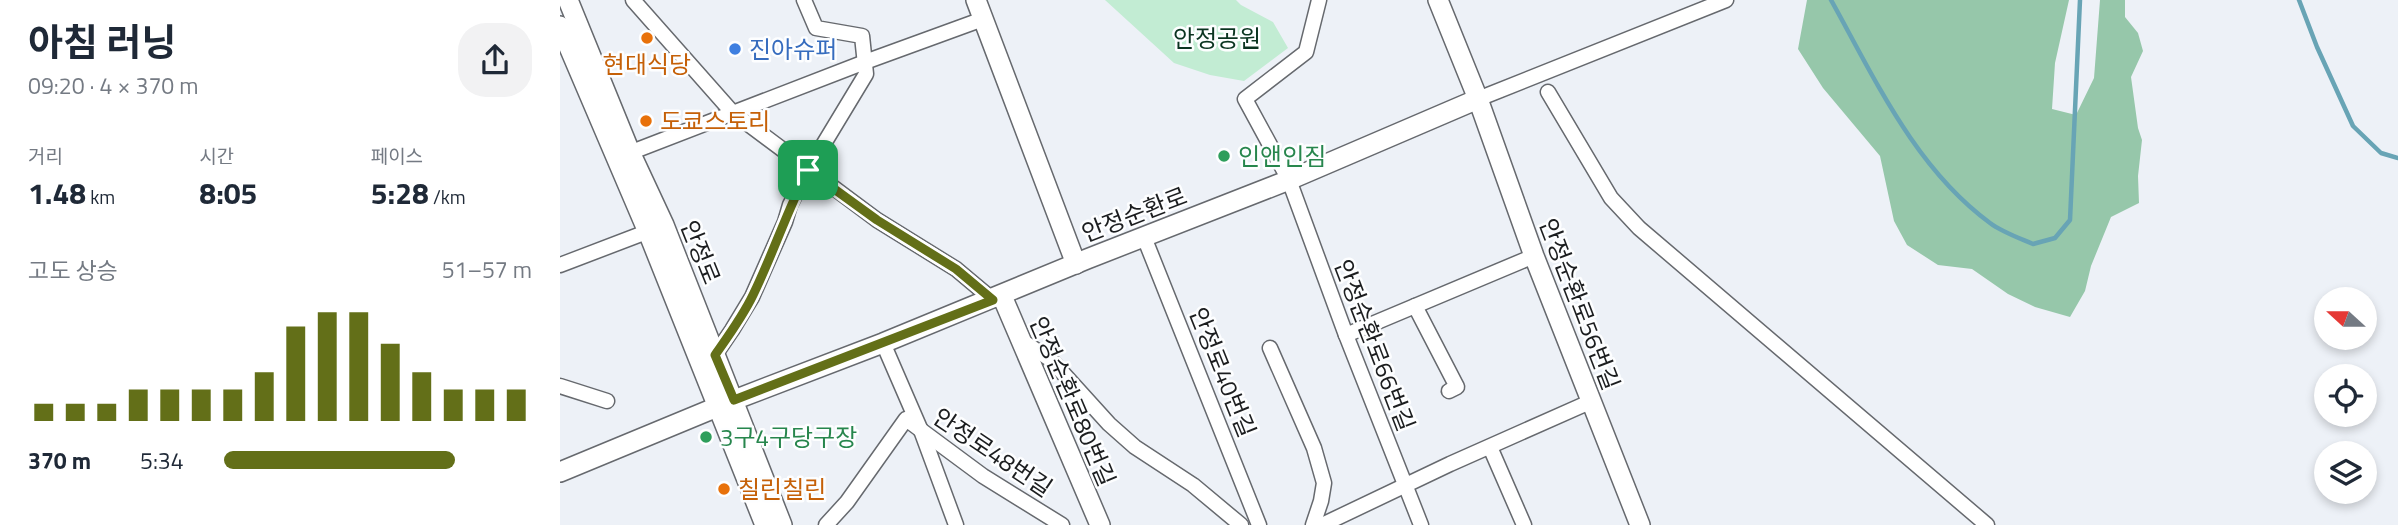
<!DOCTYPE html>
<html lang="ko">
<meta charset="utf-8">
<style>
body{margin:0;font-family:"Titillium Web","Noto Sans KR",sans-serif;background:#f2f2f3;color:#1f2937;height:100vh;display:flex;flex-direction:column;font-size:26px;white-space:nowrap}
*{box-sizing:border-box;margin:0}
p{font-size:23px;color:#747a83}
.icon{flex:none;width:38px;height:38px;fill:none;stroke:currentColor;stroke-width:2;stroke-linecap:round;stroke-linejoin:round}
.map{position:relative;flex:1;overflow:hidden}
.panel{display:flex;flex-direction:column;background:#fff;width:560px}
.panel>*{flex:none}
.needle{width:46px;rotate:291deg}
.controls{position:absolute;left:1754px;top:287px;display:grid;gap:14px}
.controls a{display:grid;place-items:center;width:63px;height:63px;border-radius:50%;background:#fff;box-shadow:0 4px 10px #0003;font-size:35px}
.pin{position:absolute;display:grid;place-items:center;width:60px;height:60px;color:#fff;margin:-30px;border-radius:14px;box-shadow:0 4px 10px #0006}
.round{display:grid;place-items:center;flex:none;width:74px;height:74px;border-radius:28px;background:#f2f2f3}
.headline{display:flex;align-items:center;justify-content:space-between;height:119px;padding:0 28px}
h1{font-size:38px;font-weight:700;line-height:52px}
.metrics{display:grid;grid-template-columns:repeat(3,1fr);gap:10px;height:119px;padding:7px 28px}
.metrics div{display:grid;align-content:center}
.metrics b{font-size:30px;font-weight:700}
.metrics small{font-size:19px;font-weight:400}
.metrics p{font-size:19px}
.chart{height:196px;padding:14px 28px}
.chart p{display:flex;justify-content:space-between}
.chart svg{width:100%;height:126px;margin-top:7px;stroke:#636f18;stroke-width:6}
ul{padding:0 28px;list-style:none;font-size:23px}
li{display:grid;grid-template-columns:112px 84px 1fr;align-items:center;height:52px}
li i{height:18px;border-radius:9px;background:#636f18}
main{display:flex;flex:1;min-height:0}
.map>svg:first-child{display:block}
.green{fill:#c2ecd3}
.forest{fill:#96c7aa}
.lines{fill:none;stroke-linecap:round;stroke-linejoin:round}
.stream{stroke:#68a4b5;stroke-width:4.5}
.street-casing{stroke:#66696e;stroke-width:17}
.secondary-casing{stroke:#66696e;stroke-width:22}
.street{stroke:#fff;stroke-width:14}
.secondary{stroke:#fff;stroke-width:19}
.route-casing{stroke:#fff;stroke-width:14}
.route{stroke:#636f18;stroke-width:9}
.food-dot{fill:#e8710a;stroke:#fdfeff;stroke-width:2.5}
.shop-dot{fill:#3f7fe0;stroke:#fdfeff;stroke-width:2.5}
.leisure-dot{fill:#2e9e5b;stroke:#fdfeff;stroke-width:2.5}
.labels{text-anchor:middle;dominant-baseline:central;stroke-width:5;stroke-linejoin:round;paint-order:stroke}
.park-label{font-size:24px;fill:#0a3420;stroke:#fdfeff}
.shop-label{font-size:24px;fill:#366cbe;stroke:#fdfeff;text-anchor:start}
.food-label{font-size:24px;fill:#c56008;stroke:#fdfeff;text-anchor:start}
.leisure-label{font-size:24px;fill:#27864d;stroke:#fdfeff;text-anchor:start}
.street-label{font-size:24px;fill:#1b1d1f;stroke:#fdfeff}
</style>
<main>
<section class="panel">
<div class="headline"><div><h1>아침 러닝</h1><p>09:20 · 4 × 370 m</p></div><a class="round"><svg class="icon" aria-label="share" viewBox="0 0 24 24"><path d="M12 15V3M7 8l5-5 5 5M5 13v7h14v-7"/></svg></a></div>
<div class="metrics">
<div><p>거리</p><b>1.48<small> km</small></b></div>
<div><p>시간</p><b>8:05</b></div>
<div><p>페이스</p><b>5:28<small> /km</small></b></div>
</div>
<div class="chart"><p><span>고도 상승</span>51–57 m</p>
<svg viewBox="0 0 160 44" preserveAspectRatio="none"><path d="M5 44V38M15 44V38M25 44V38M35 44V33M45 44V33M55 44V33M65 44V33M75 44V27M85 44V11M95 44V6M105 44V6M115 44V17M125 44V27M135 44V33M145 44V33M155 44V33"/></svg>
</div>
<ul>
<li><b>370 m</b>5:34<i style="width:75%"></i></li>
</ul>
</section>
<div class="map">
<svg width="1838" height="525" viewBox="0 0 1838 525">
<rect width="100%" height="100%" fill="#edf1f7"/>
<path class="green" d="M 545,0 L 676,0 L 681,5 L 713,22 L 728,48 L 684,81 L 650,75 L 614,63 Z"/>
<path class="forest" d="M 1247,0 L 1509,0 L 1495,63 L 1492,109 L 1516,115 L 1534,78 L 1540,0 L 1565,0 L 1565,17 L 1578,33 L 1583,51 L 1571,77 L 1578,128 L 1582,140 L 1578,176 L 1579,203 L 1551,217 L 1531,266 L 1525,291 L 1510,317 L 1475,307 L 1448,294 L 1412,269 L 1378,265 L 1347,245 L 1334,221 L 1320,156 L 1263,88 L 1238,49 Z"/>
<g class="lines">
<g class="stream">
<path d="M 1271,0 C 1315,79 1355,168 1430,223 C 1442,232 1459,238 1473,244 L 1495,238 L 1510,220 L 1520,0"/>
<path d="M 1739,0 L 1757,47 L 1793,126 L 1821,153 L 1838,158"/>
</g>
<g class="street-casing">
<g id="street">
<path d="M 73,0 L 172,112 L 317,220 L 396,269 L 433,300"/>
<path d="M 759,0 L 746,52 L 685,99 L 729,180 L 786,335 L 861,525"/>
<path d="M 988,92 L 1051,198 L 1079,228 L 1427,525"/>
<path d="M 918,99 L 1166,0"/>
<path d="M 64,155 L 305,62 L 423,19"/>
<path d="M 584,237 L 699,525"/>
<path d="M 0,265 L 97,228"/>
<path d="M 855,306 L 897,387 L 889,391"/>
<path d="M 786,335 L 974,256"/>
<path d="M 461,340 L 491,360 L 549,424 L 575,447 L 633,485 L 681,525"/>
<path d="M 323,343 L 362,433 L 396,525"/>
<path d="M 710,348 L 754,448 L 764,483 L 761,501 L 753,525"/>
<path d="M 151,357 L 155,355 L 172,330 L 192,297 L 225,222 L 230,205 L 248,170 L 306,74 L 302,36 L 256,28 L 244,0"/>
<path d="M 0,386 L 47,401"/>
<path d="M 930,447 L 964,525"/>
<path d="M 266,525 L 287,502 L 346,419 L 423,476 L 502,525"/>
<path d="M 762,525 L 890,464 L 1032,401"/>
</g>
</g>
<g class="secondary-casing">
<g id="secondary">
<path d="M 8,0 L 70,152 L 104,225 L 222,525"/>
<path d="M 416,0 L 516,264"/>
<path d="M 878,0 L 918,99 L 974,256 L 1080,525"/>
<path d="M 0,26 L 88,232 L 205,525"/>
<path d="M 442,296 L 540,525"/>
<path d="M 0,472 L 174,400 L 323,343 L 527,259 L 729,180 L 918,99"/>
</g>
</g>
<use href="#street" class="street"/>
<use href="#secondary" class="secondary"/>
</g>
<g class="lines">
<g class="route-casing">
<path id="route" d="M 248,170 L 317,220 L 396,269 L 433,300 L 174,400 L 155,355 C 169,335 183,316 193,295 C 213,254 227,211 248,170 Z"/>
</g>
<use href="#route" class="route"/>
</g>
<g class="food-dot">
<circle cx="87" cy="38" r="7"/>
<circle cx="86" cy="121" r="7"/>
<circle cx="164" cy="489" r="7"/>
</g>
<circle class="shop-dot" cx="175" cy="49" r="7"/>
<g class="leisure-dot">
<circle cx="664" cy="156" r="7"/>
<circle cx="146" cy="437" r="7"/>
</g>
<g class="labels">
<g class="park-label">
<text x="657" y="38">안정공원</text>
</g>
<g class="shop-label">
<text x="189" y="49">진아슈퍼</text>
</g>
<g class="food-label">
<text x="87" y="64" text-anchor="middle">현대식당</text>
<text x="100" y="121">도쿄스토리</text>
<text x="178" y="489">칠린칠린</text>
</g>
<g class="leisure-label">
<text x="678" y="156">인앤인짐</text>
<text x="160" y="437">3구4구당구장</text>
</g>
<g class="street-label">
<text transform="translate(574 214) rotate(-21)">안정순환로</text>
<text transform="translate(141 252) rotate(68)">안정로</text>
<text transform="translate(1020 304) rotate(69)">안정순환로56번길</text>
<text transform="translate(815 345) rotate(69)">안정순환로66번길</text>
<text transform="translate(663 372) rotate(68)">안정로40번길</text>
<text transform="translate(513 401) rotate(67)">안정순환로80번길</text>
<text transform="translate(433 452) rotate(34)">안정로48번길</text>
</g>
</g>
</svg>
<div class="controls">
<a><svg class="needle" viewBox="-14 -14 28 28"><path d="M0-13l5 13h-10z" fill="#e53935"/><path d="M0 13l5-13h-10z" fill="#747a83"/></svg></a>
<a><svg class="icon" aria-label="locate" viewBox="0 0 24 24"><circle cx="12" cy="12" r="6"/><path d="M12 2v4M12 18v4M2 12h4M18 12h4"/></svg></a>
<a><svg class="icon" aria-label="layers" viewBox="0 0 24 24"><path d="M12 4l9 5-9 5-9-5zM3 14l9 5 9-5"/></svg></a>
</div>
<div class="pin" style="left:248px;top:170px;background:#1e9e55"><svg class="icon" aria-label="arrive" viewBox="0 0 24 24"><path d="M6 21V4h12l-3 4 3 4H6"/></svg></div>
</div>
</main>
